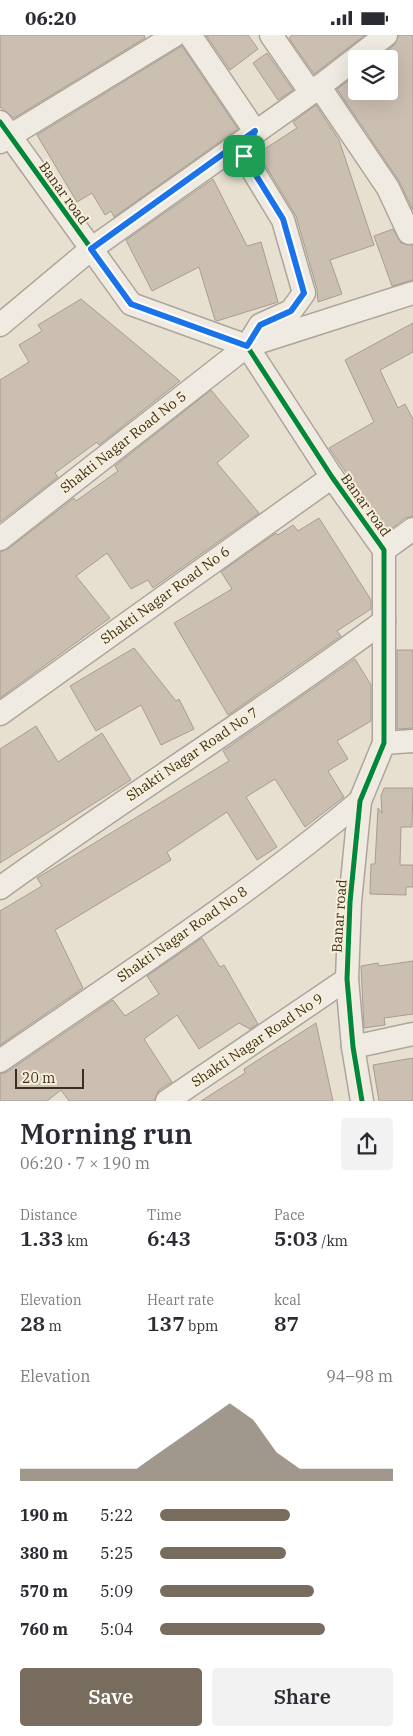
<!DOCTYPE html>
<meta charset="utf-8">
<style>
body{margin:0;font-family:"IBM Plex Serif",serif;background:#f2f2f3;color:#2b2b33;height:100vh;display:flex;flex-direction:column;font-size:19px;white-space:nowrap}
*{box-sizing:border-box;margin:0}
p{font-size:16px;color:#7c7c81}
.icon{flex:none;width:28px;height:28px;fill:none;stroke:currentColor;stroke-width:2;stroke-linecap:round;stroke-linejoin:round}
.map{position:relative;height:1066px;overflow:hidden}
.details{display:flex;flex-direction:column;background:#fff;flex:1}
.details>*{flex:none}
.fabs{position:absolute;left:348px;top:15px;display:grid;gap:10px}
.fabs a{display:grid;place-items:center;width:50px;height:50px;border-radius:5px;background:#fff;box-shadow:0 5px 20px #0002;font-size:25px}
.scale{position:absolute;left:15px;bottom:12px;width:69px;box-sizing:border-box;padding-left:5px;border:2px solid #3d2e20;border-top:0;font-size:14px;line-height:18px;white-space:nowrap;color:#3d2e20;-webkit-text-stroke:4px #f7eed8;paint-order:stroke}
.pin{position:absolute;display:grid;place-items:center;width:42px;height:42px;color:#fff;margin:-21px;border-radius:10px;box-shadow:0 2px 8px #0006}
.round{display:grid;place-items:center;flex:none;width:52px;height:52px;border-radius:5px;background:#f2f2f3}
.overview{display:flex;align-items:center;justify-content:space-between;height:85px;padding:0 20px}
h1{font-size:28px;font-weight:600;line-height:38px}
.metrics{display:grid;grid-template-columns:repeat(3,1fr);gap:8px;height:85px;padding:5px 20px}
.metrics div{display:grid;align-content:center}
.metrics b{font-size:21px;font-weight:600}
.metrics small{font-size:14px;font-weight:400}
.metrics p{font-size:14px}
.chart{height:140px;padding:10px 20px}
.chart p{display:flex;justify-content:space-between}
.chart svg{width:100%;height:90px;margin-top:5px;fill:#786c5e;opacity:.7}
.cta{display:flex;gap:10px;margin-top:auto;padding:10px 20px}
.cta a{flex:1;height:58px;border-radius:5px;background:#786c5e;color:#fff;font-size:20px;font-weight:600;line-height:58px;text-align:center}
.cta a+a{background:#f2f2f3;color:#2b2b33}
ul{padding:0 20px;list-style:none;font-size:16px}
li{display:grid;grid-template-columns:80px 60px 1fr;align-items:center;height:38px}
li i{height:12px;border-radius:6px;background:#786c5e}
.status{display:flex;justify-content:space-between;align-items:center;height:35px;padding:0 25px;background:#fff;direction:ltr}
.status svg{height:14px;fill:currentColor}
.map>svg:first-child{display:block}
.building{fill:#cbbfb2;stroke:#a89c90}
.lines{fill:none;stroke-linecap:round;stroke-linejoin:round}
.minor-casing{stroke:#ada599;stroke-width:25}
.minor{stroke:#efebe3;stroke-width:22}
.cycleway-casing{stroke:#f7eed8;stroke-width:8}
.cycleway{stroke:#00873e;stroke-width:5}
.route-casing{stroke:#fff;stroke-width:10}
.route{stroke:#1a73e8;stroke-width:6}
.labels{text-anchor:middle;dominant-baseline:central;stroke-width:4;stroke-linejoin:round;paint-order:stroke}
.street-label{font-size:14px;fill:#3d2e20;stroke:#f7eed8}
</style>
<div class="status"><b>06:20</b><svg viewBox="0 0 49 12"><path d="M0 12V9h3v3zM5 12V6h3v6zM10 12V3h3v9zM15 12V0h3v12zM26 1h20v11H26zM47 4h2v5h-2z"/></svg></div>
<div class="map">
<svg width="413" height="1066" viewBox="0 0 413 1066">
<rect width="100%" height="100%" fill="#e7e0d1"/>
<g class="building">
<path d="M 0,0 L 144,0 L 145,3 L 14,83 L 0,72 Z"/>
<path d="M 206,0 L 248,0 L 258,14 L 230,35 Z"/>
<path d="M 292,0 L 365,0 L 314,39 L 289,3 Z"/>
<path d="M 399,0 L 413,0 L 413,175 L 399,146 L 337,54 L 356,40 L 356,56 L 389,56 L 389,24 L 377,24 L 394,10 Z"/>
<path d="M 182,11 L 238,94 L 114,182 L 111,176 L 105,180 L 92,158 L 77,167 L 37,100 Z"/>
<path d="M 267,18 L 293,55 L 278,65 L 253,28 Z"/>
<path d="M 316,70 L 339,105 L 374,210 L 330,225 L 342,259 L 318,267 L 317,254 L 296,181 L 259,120 L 260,117 L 297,93 L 293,87 Z"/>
<path d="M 213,144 L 247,211 L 261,207 L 278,267 L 217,286 L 215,285 L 199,232 L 152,256 L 126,205 Z"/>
<path d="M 393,194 L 401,208 L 413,210 L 413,245 L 392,251 L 374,201 Z"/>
<path d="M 81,264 L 180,346 L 99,410 L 97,407 L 55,438 L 58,442 L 0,487 L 0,345 L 29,327 L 19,310 L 42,296 L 38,290 Z"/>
<path d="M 413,288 L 413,317 L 380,335 L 398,373 L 405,369 L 413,384 L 413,481 L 405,483 L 387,497 L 329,413 L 374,387 L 345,325 Z"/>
<path d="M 211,355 L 249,401 L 217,428 L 259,478 L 153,553 L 148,545 L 131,554 L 107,518 L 76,541 L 110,583 L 0,663 L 0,517 L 8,514 L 74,463 L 76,466 L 118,436 L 115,431 Z"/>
<path d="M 319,483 L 371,565 L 371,574 L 337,596 L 341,601 L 228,680 L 174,588 L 232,554 L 221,537 L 276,498 L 278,500 L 293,490 L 298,496 Z"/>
<path d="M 134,613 L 176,666 L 179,664 L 194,694 L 161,710 L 141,670 L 96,696 L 70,651 Z"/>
<path d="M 397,615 L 413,615 L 413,693 L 397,694 Z"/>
<path d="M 355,624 L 371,650 L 371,686 L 337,706 L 348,724 L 328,736 L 344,762 L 305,792 L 275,744 L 246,762 L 277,812 L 257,825 L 227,777 L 167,817 L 171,825 L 55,895 L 83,953 L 0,1010 L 0,876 L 42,851 L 37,843 L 229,726 L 223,716 Z"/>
<path d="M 36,691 L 58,727 L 102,698 L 131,745 L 0,828 L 0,714 Z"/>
<path d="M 384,753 L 413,753 L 412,792 L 401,792 L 400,830 L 413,830 L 413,852 L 406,852 L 406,860 L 370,859 L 371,829 L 375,829 L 378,773 L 382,778 L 381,761 Z"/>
<path d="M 202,903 L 220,932 L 224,930 L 258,989 L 250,994 L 239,988 L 199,1014 L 177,980 L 144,1004 L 172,1047 L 159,1055 L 154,1066 L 69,1066 L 61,1055 L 47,1066 L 0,1066 L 0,1039 L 7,1037 L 113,965 L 125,981 L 159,959 L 147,941 Z"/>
<path d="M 413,926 L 413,979 L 384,983 L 385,990 L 364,993 L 361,931 L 378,928 L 379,931 Z"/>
<path d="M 316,988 L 333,1066 L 201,1066 L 245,1038 L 244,1034 Z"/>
<path d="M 413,1023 L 413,1066 L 379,1066 L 373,1030 Z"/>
</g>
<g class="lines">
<g class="minor-casing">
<g id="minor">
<path d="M 271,0 L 311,58 L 386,0"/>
<path d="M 319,51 L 388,153 L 409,198"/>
<path d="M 0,87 L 131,269 L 247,311 L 332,442 L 384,515 L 384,708 L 360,766 L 350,867 L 347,944 L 353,1012 L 362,1066"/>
<path d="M 0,107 L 175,0"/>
<path d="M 0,290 L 91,214 L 311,58"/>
<path d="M 247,311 L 413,258"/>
<path d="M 0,504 L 247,311 L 260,290 L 291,276 L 304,258 L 283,185 L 244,121 L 255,96 L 190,0"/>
<path d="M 384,515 L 413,494"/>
<path d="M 0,679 L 332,442"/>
<path d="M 384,708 L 413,706"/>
<path d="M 0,853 C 126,762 259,679 384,586"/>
<path d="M 353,1012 L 413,999"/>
<path d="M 0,1026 C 122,942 247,861 360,766"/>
<path d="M 167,1066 L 347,944"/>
</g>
</g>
<use href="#minor" class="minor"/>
<g class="cycleway-casing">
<path id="cycleway" d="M 0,87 L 131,269 L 247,311 L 332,442 L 384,515 L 384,708 L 360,766 L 350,867 L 347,944 L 353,1012 L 362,1066"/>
</g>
<use href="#cycleway" class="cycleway"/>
</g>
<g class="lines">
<g class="route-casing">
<path id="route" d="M 255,96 L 244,121 L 283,184 L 304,258 L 291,276 L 260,290 L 247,311 L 131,269 L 91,214 Z"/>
</g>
<use href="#route" class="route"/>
</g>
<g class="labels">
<g class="street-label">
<text transform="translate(64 158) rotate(54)">Banar road</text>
<text transform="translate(123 407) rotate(-38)">Shakti Nagar Road No 5</text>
<text transform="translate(366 470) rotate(54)">Banar road</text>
<text transform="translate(165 560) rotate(-36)">Shakti Nagar Road No 6</text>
<text transform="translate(192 719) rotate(-34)">Shakti Nagar Road No 7</text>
<text transform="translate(339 881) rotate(-86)">Banar road</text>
<text transform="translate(182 899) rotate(-35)">Shakti Nagar Road No 8</text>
<text transform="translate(257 1005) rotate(-34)">Shakti Nagar Road No 9</text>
</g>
</g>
</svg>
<div class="fabs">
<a><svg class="icon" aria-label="layers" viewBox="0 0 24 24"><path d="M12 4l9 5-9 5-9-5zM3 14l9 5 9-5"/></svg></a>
</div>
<div class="scale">20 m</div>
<div class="pin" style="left:244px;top:121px;background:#1e9e55"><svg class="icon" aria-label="arrive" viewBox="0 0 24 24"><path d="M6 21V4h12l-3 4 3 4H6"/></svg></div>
</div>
<section class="details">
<div class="overview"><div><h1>Morning run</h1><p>06:20 · 7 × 190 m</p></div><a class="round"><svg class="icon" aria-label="share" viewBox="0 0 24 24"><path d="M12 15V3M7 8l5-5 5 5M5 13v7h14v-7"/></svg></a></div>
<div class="metrics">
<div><p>Distance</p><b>1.33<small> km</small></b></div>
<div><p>Time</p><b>6:43</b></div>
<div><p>Pace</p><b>5:03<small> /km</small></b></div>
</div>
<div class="metrics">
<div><p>Elevation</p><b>28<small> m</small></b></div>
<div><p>Heart rate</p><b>137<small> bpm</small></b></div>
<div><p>kcal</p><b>87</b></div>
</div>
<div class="chart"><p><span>Elevation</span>94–98 m</p>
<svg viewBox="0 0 160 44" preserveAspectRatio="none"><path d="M0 44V38L10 38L20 38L30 38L40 38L50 38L60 30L70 22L80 14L90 6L100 14L110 30L120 38L130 38L140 38L150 38L160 38V44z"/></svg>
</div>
<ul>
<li><b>190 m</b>5:22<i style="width:56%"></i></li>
<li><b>380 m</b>5:25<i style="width:54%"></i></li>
<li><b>570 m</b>5:09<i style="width:66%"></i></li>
<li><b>760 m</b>5:04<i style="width:71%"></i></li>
</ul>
<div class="cta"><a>Save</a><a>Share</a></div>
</section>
